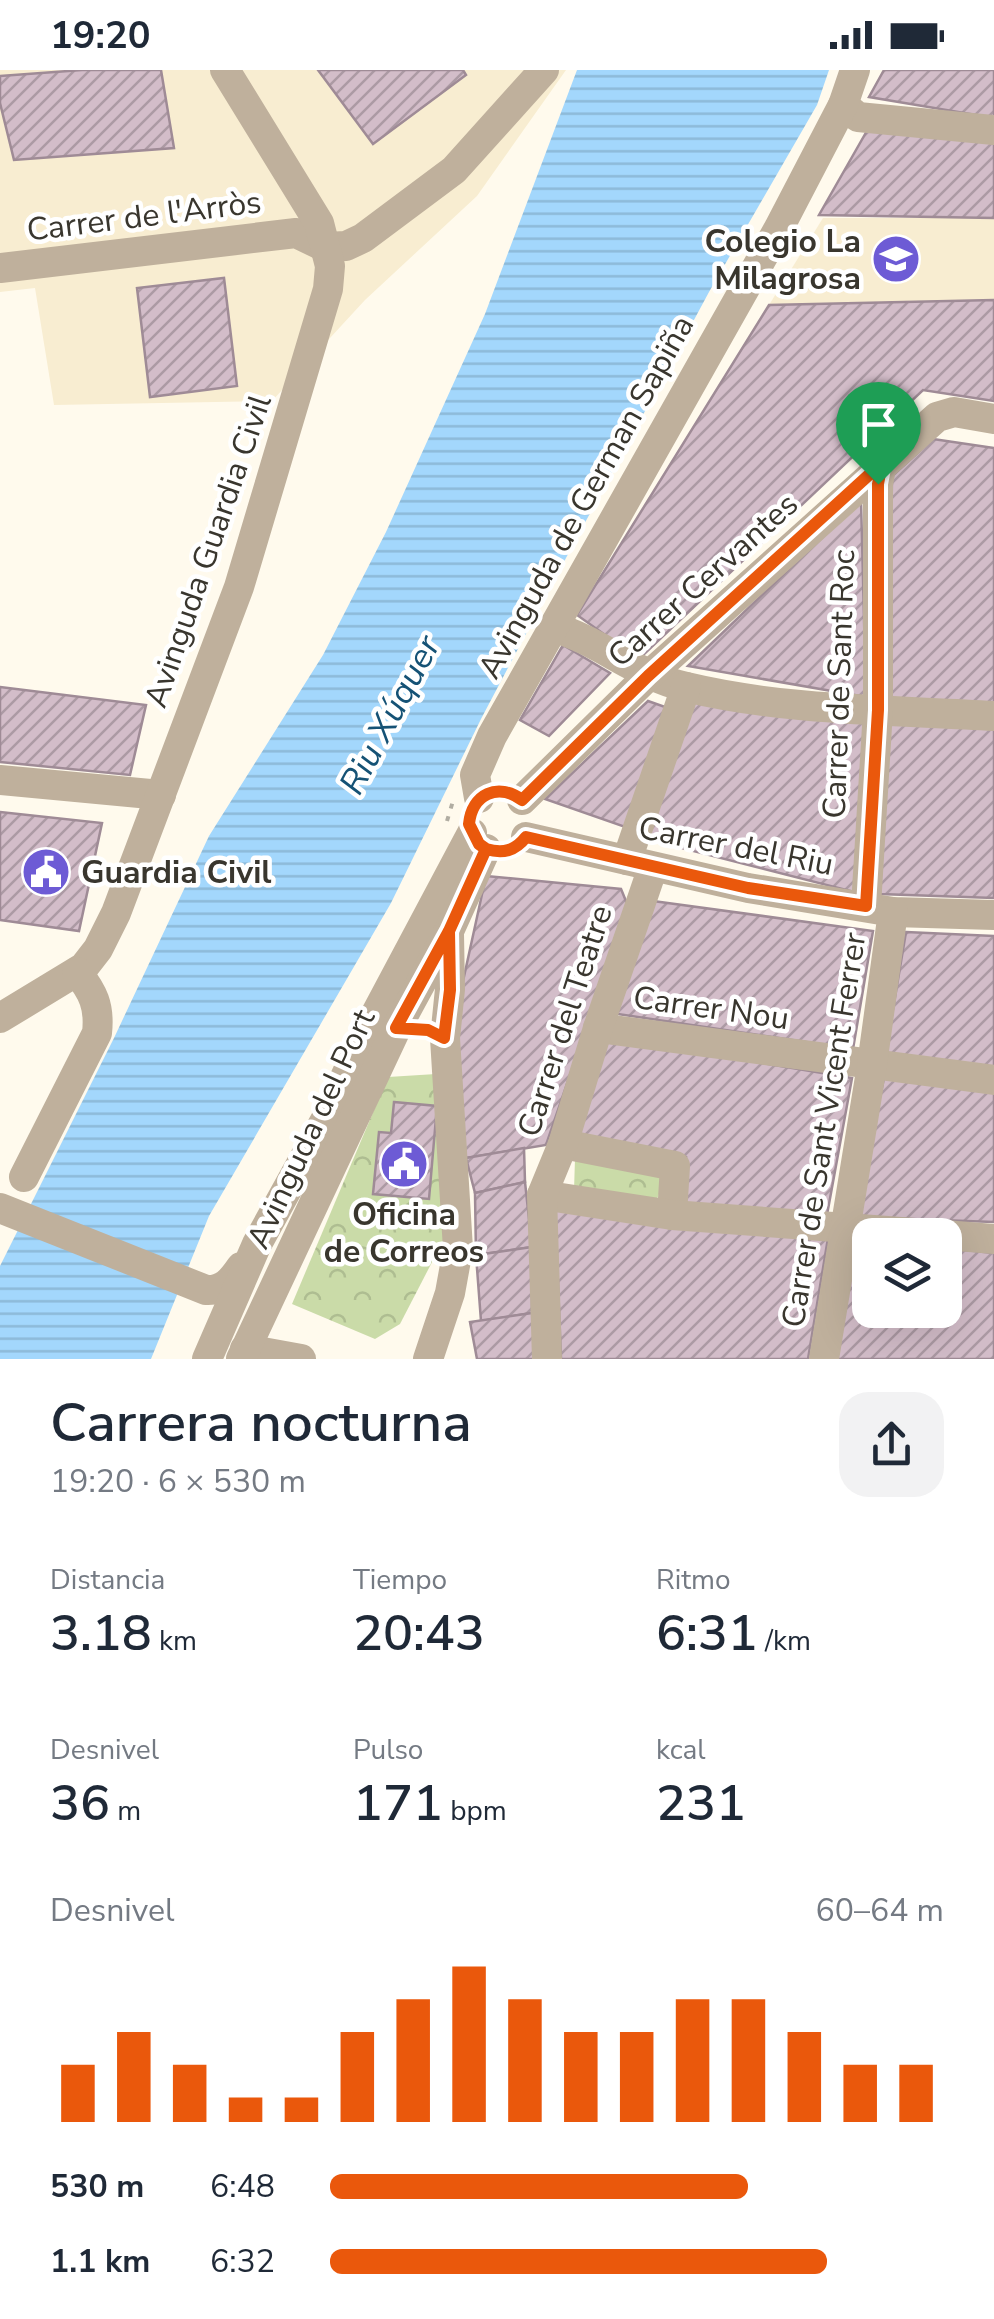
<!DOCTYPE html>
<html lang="es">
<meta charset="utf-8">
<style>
body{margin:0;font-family:"Nunito Sans",sans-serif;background:#f2f2f3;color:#1f2937;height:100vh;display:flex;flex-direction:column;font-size:38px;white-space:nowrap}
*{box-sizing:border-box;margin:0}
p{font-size:32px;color:#747a83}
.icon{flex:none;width:55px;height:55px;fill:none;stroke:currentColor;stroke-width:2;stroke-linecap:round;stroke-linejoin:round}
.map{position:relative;height:1289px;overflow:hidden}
.details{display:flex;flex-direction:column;background:#fff;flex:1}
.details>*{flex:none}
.controls{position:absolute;left:852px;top:1148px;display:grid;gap:20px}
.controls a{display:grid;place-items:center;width:110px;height:110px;border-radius:20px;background:#fff;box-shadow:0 10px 40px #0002;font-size:50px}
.pin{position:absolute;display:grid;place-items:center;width:85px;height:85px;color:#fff;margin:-102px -42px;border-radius:50% 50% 50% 0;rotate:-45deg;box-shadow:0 0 10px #0007}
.pin .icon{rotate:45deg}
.round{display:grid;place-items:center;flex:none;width:105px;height:105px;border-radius:30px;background:#f2f2f3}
.head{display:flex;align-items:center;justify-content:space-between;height:170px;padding:0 50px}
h1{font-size:55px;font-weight:600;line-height:75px}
.metrics{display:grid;grid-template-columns:repeat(3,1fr);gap:15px;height:170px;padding:10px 50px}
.metrics div{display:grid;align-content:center}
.metrics b{font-size:50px;font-weight:600}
.metrics small{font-size:28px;font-weight:400}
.metrics p{font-size:28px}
.chart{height:280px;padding:20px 50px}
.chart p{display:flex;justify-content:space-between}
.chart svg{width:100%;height:180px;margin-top:10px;stroke:#ea580c;stroke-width:6}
ul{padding:0 50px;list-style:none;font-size:32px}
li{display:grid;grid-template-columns:160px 120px 1fr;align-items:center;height:75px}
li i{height:25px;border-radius:12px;background:#ea580c}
.status{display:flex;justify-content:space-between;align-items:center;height:70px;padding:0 50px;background:#fff;direction:ltr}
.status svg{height:28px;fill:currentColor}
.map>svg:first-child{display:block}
.built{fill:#f8edd1}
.park{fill:url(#park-crowns)}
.water{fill:url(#water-rules)}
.building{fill:url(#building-hatch);stroke:#9f8b96;stroke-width:2.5}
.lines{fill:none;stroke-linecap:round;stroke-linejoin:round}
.path{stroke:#b1ada2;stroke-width:4;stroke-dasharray:5 8;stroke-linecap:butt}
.minor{stroke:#bfb09c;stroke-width:30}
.route-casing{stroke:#fff;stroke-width:20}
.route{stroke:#ea580c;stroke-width:12}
.labels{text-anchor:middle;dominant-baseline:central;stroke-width:9;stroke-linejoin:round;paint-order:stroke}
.street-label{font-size:32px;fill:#39362e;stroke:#fff}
.poi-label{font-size:32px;font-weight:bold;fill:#39362e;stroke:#fff;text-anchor:end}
.water-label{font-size:35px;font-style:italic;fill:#155275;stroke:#fff}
</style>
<div class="status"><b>19:20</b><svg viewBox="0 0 49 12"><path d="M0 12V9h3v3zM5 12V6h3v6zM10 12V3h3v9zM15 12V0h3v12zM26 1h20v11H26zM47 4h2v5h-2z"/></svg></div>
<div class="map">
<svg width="994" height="1289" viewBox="0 0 994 1289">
<defs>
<pattern id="park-crowns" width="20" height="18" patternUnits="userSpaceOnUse" patternTransform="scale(2.5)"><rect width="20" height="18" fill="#cadba8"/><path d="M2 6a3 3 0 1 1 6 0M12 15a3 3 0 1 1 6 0" fill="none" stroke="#aebd91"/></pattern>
<pattern id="water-rules" width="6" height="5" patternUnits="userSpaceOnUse" patternTransform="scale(2.5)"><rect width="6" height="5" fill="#a3d7fc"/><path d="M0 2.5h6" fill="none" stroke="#8db9d8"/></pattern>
<pattern id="building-hatch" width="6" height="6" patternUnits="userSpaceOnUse" patternTransform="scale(2.5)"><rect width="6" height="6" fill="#d3bdc9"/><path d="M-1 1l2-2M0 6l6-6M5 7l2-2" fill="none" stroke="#ac9aa4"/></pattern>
</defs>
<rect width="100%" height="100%" fill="#fffaed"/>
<g class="built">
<path d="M 0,0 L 566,0 L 477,126 L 365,230 L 272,331 L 54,335 L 35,218 L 0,222 Z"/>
<path d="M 823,148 L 994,148 L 994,230 L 769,235 Z"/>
</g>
<g class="park">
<path d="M 436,1004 L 444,1169 L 400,1254 L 375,1269 L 292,1234 L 388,1007 Z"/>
<path d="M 575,1088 L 666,1106 L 657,1129 L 574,1120 Z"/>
</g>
<path class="water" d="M 577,0 L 829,0 L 817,35 L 709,222 L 566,488 L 481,649 L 391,833 L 209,1146 L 151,1289 L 0,1289 L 0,1196 L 114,968 L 209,766 L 323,585 L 386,462 L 485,244 Z"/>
<g class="building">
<path d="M 82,0 L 161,0 L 174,78 L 14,90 L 0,33 L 0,6 Z"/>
<path d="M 318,0 L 463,0 L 466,5 L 373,74 Z"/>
<path d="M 884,0 L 994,0 L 994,48 L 869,27 Z"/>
<path d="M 868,59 L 994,69 L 994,148 L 819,145 Z"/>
<path d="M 224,208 L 237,316 L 150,327 L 137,218 Z"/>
<path d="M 994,230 L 994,331 L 923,320 L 639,589 L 577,545 L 769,235 Z"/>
<path d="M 933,369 L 994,378 L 994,635 L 889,629 L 892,406 Z"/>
<path d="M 861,430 L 866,627 L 688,596 Z"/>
<path d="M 563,575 L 610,603 L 549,666 L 520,650 Z"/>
<path d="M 0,617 L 146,635 L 130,705 L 0,692 Z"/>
<path d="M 692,629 L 866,651 L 858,823 L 642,768 Z"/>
<path d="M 648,631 L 668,638 L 628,758 L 545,729 Z"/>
<path d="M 889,650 L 994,657 L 994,828 L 880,824 Z"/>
<path d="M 0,742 L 102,753 L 79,861 L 0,850 Z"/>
<path d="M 486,806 L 621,819 L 628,836 L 546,1075 L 466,1088 L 453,957 Z"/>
<path d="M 653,831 L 873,861 L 853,979 L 611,943 Z"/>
<path d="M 906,862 L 994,866 L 994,1000 L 885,987 Z"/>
<path d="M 606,967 L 852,1008 L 827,1145 L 683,1138 L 686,1087 L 574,1064 Z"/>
<path d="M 884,1008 L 994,1022 L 994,1152 L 855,1147 Z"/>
<path d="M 394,1032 L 437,1036 L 429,1129 L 373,1124 L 379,1062 L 391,1063 Z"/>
<path d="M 524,1078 L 525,1112 L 475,1123 L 466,1088 Z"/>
<path d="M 525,1112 L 532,1177 L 476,1185 L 475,1123 Z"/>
<path d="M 555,1138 L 828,1168 L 808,1289 L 561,1289 Z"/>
<path d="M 855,1169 L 870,1171 L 870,1240 L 945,1240 L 945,1178 L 994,1183 L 994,1289 L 836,1289 Z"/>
<path d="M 532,1177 L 532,1243 L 481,1251 L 476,1185 Z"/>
<path d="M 532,1243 L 538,1289 L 477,1289 L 470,1252 Z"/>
</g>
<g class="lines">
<path class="path" d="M 447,751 L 453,731"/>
<g class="minor">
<path d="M 843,35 L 858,47 L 994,60"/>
<path d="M 0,198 L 296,163 L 325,177 L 346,176 L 363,168 L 454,100 L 544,0"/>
<path d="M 553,557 C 600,571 637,606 686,617 C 786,641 892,640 994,646"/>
<path d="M 0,710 L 161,725"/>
<path d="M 479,728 L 475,705 L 492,666 L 779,158 L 843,35 L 855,0"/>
<path d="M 522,730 L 648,606 L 937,347 L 954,342 L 994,349"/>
<path d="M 526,767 L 748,818 L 893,842 L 994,845"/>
<path d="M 627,790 L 686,617"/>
<path d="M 866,836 L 878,640 L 878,414 L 882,393"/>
<path d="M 0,948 L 84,897 L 98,879 L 116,843 L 239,517 L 328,219 L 330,196 L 319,153 L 225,0"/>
<path d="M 598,958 L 994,1010"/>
<path d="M 563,1074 L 675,1096 L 672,1145"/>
<path d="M 24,1107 L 97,963 C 100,936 93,922 77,902"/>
<path d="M 542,1125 L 672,1145 L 942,1165"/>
<path d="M 0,1138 L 206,1220 C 224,1221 232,1210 241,1197"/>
<path d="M 945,1165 L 994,1169"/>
<path d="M 245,1279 L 301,1289"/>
<path d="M 207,1289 L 257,1174 L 327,1047 L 363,968 L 472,763"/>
<path d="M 241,1289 L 396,959 L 449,861 L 486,779"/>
<path d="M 428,1289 L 450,1223 L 458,1179 L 445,968 L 450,919 L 449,864"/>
<path d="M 547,1289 L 542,1125 L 563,1074 L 598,958 L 653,797"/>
<path d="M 824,1289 L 872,995 L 893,842"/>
</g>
</g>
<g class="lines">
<g class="route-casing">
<path id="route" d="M 878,414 L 882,393 L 648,606 L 522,730 C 498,712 472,724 469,754 L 479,774 L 486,779 L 449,861 L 396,958 L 428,960 L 444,968 L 450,920 L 449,861 L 486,779 C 503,784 515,781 526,767 L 748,818 L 866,836 L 878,640 L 878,414"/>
</g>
<use href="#route" class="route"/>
</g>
<defs>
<g id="school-disc" transform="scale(2.5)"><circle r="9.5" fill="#6d5bd5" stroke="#fff"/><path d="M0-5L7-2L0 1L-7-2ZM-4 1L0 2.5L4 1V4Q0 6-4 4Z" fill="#fff"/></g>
<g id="civic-disc" transform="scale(2.5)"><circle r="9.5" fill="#6d5bd5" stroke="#fff"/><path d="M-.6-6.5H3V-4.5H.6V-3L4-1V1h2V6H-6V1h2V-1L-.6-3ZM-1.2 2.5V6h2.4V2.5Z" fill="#fff"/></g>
</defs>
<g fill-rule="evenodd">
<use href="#school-disc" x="896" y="189"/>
<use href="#civic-disc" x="46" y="802"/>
<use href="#civic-disc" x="404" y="1094"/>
</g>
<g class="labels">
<g class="street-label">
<text transform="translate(144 146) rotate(-7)">Carrer de l'Arròs</text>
<text transform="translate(586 427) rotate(-61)">Avinguda de German Sapiña</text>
<text transform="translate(208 481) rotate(-71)">Avinguda Guardia Civil</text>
<text transform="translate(703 510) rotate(-42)">Carrer Cervantes</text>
<text transform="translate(839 614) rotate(-88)">Carrer de Sant Roc</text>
<text transform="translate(736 776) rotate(11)">Carrer del Riu</text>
<text transform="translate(711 938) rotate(8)">Carrer Nou</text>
<text transform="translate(565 951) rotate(-72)">Carrer del Teatre</text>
<text transform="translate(311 1059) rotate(-65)">Avinguda del Port</text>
<text transform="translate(824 1060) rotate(-81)">Carrer de Sant Vicent Ferrer</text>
</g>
<g class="poi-label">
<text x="861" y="171">Colegio La<tspan x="861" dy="37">Milagrosa</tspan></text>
<text x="81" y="802" text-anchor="start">Guardia Civil</text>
<text x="404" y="1144" text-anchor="middle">Oficina<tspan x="404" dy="37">de Correos</tspan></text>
</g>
<g class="water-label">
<text transform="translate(390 645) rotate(-62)">Riu Xúquer</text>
</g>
</g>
</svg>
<div class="controls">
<a><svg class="icon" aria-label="layers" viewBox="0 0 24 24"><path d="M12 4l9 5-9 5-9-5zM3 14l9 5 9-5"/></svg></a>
</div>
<div class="pin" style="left:878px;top:414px;background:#1e9e55"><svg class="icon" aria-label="arrive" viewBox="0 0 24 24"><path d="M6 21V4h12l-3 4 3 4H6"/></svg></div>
</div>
<section class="details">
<div class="head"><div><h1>Carrera nocturna</h1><p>19:20 · 6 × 530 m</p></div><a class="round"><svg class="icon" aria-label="share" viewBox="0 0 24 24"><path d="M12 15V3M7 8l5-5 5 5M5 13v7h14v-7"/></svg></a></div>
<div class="metrics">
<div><p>Distancia</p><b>3.18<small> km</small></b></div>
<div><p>Tiempo</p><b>20:43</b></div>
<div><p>Ritmo</p><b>6:31<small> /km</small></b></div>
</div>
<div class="metrics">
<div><p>Desnivel</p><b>36<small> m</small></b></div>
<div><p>Pulso</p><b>171<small> bpm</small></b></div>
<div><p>kcal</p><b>231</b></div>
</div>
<div class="chart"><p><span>Desnivel</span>60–64 m</p>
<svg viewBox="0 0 160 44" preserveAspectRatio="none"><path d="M5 44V30M15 44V22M25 44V30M35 44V38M45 44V38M55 44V22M65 44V14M75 44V6M85 44V14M95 44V22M105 44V22M115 44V14M125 44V14M135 44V22M145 44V30M155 44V30"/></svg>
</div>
<ul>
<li><b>530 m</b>6:48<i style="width:68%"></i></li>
<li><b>1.1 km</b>6:32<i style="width:81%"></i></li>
</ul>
</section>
